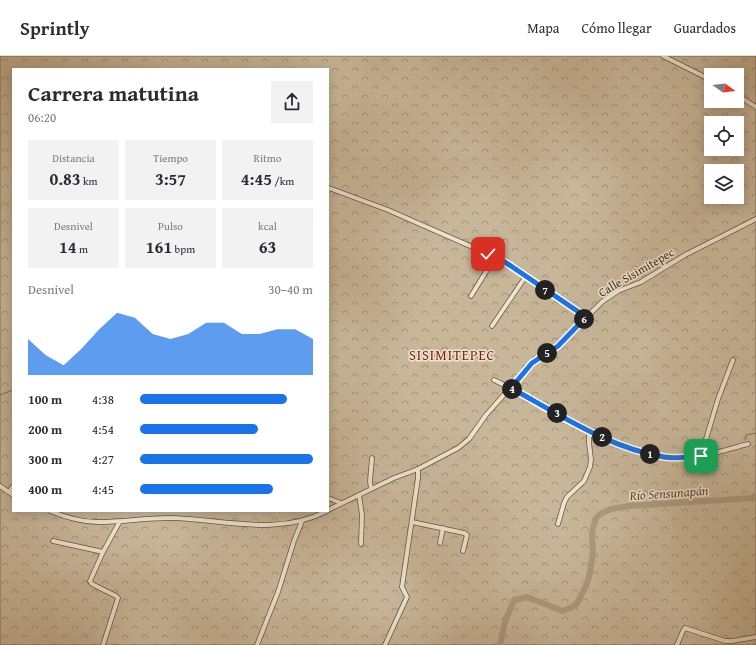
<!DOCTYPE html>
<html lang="es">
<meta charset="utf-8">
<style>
body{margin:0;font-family:"Gentium Book Plus",serif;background:#f2f2f3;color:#2b2b33;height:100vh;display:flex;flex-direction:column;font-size:15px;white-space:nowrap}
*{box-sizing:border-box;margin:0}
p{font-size:13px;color:#7c7c81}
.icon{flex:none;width:22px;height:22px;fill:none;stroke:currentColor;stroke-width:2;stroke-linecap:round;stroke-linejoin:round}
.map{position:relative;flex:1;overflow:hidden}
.side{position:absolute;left:12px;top:12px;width:317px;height:444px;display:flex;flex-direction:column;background:#fff;border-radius:0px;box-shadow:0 2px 10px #0003}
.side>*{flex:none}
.needle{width:26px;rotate:105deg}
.fabs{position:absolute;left:704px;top:12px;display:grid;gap:8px}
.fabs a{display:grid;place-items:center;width:40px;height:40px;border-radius:0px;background:#fff;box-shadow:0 2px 10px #0003;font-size:20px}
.pin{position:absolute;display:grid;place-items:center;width:34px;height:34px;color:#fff;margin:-17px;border-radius:8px;box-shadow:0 2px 6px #0006}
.km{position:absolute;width:20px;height:20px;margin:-10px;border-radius:50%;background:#222;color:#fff;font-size:11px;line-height:20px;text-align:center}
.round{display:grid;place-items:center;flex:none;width:42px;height:42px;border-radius:0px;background:#f2f2f3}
.summary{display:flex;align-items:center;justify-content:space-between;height:68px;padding:0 16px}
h1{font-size:22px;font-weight:600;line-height:30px}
.stats{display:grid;grid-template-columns:repeat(3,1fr);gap:6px;height:68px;padding:4px 16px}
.stats div{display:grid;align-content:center;border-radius:0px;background:#f2f2f3;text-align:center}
.stats b{font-size:17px;font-weight:600}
.stats small{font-size:11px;font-weight:400}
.stats p{font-size:11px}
.chart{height:112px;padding:8px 16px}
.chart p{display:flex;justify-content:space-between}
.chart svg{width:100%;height:72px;margin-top:4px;fill:#1a73e8;opacity:.7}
ul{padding:0 16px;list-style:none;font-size:13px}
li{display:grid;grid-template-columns:64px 48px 1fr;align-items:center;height:30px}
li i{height:10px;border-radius:5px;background:#1a73e8}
header{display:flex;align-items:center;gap:24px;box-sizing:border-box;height:56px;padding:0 20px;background:#fff;border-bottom:1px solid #e1e1e2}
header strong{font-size:19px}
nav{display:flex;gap:22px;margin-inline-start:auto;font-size:14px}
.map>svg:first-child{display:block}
.park{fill:url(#park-crowns);stroke:#84705b;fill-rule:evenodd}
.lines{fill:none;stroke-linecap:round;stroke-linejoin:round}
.stream{stroke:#806e58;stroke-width:1}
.river{stroke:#ac9a7f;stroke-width:6}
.minor-casing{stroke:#685542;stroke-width:5.5}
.minor{stroke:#ede2cd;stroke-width:4}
.route-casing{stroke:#fff;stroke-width:8}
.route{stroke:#1a73e8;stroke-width:5}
.labels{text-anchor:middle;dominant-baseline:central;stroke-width:3;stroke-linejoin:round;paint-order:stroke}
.street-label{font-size:12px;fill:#3f2b1d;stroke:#ede2cd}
.water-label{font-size:13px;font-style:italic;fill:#5a4736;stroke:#ede2cd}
.quarter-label{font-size:14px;letter-spacing:1px;fill:#7a1f14;stroke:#ede2cd}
</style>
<header>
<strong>Sprintly</strong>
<nav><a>Mapa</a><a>Cómo llegar</a><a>Guardados</a></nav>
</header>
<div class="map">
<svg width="756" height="589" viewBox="0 0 756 589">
<defs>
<pattern id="park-crowns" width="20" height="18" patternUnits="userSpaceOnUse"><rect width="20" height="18" fill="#c8b699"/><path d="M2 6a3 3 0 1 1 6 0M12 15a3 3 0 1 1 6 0" fill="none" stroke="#a4947c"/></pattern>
</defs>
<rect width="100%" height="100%" fill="#e4d3b2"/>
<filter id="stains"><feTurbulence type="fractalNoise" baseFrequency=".005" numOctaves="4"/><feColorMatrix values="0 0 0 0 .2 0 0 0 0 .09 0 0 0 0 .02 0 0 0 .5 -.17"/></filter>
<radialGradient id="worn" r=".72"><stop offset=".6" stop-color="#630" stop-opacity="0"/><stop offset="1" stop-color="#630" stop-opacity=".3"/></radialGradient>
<path class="park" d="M 0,0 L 756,0 L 756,589 L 0,589 ZM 13,13 L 328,13 L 328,455 L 13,455 ZM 711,19 L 737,19 L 737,45 L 711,45 ZM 711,67 L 737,67 L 737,93 L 711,93 ZM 711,115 L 737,115 L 737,141 L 711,141 Z"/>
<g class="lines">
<g class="stream">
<path d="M 0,339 L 13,334"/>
<path d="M 745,384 L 746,379 L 756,377"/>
</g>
<path class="river" d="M 500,589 L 505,566 L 514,544 L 527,541 L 563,555 L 576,549 L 587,528 L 590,516 L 593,497 L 592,476 L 596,462 L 600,458 L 611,453 L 630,450 L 752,442 L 756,439"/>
<g class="minor-casing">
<g id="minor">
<path d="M 663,0 L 711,24"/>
<path d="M 737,39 L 756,51"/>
<path d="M 328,134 L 329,132 L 388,154 L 502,204 L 586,261"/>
<path d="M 471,240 L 495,201"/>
<path d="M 492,270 L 526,220"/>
<path d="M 494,324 C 551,351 621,404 686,402 C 707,401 728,393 748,388"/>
<path d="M 701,400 L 718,343 L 733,304"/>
<path d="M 0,430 L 13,439"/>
<path d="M 371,433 L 370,425 L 372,402"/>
<path d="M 9,436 L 13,430"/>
<path d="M 359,439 L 362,459 L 361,488"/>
<path d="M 328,442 L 341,447"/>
<path d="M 328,454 L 394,422 L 418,413 L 458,392 L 469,383 L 486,359 L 532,307 L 557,290 L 603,245 L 618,235 L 641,226 L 685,199 L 756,163"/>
<path d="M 50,455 C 65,461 81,466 97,466 C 122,466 146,462 170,462 C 224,463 276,481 327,455"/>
<path d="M 412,466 L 464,477 L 467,479 L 463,495"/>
<path d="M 558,468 L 564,447 L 567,441 L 584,425 L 590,411 L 591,403 L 589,387 L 589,375"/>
<path d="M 53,485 L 103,496"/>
<path d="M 440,487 L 443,472"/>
<path d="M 103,589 L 118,542 L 116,540 L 92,528 L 90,525 L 103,496 L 120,465"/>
<path d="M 257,589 L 278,536 L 294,485 L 302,465"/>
<path d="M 385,589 L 407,541 L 402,531 L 418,422 L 418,413"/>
<path d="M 677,589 L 683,575 L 685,572 L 725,585 L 732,585 L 756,581"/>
</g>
</g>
<use href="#minor" class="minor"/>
</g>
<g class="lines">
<g class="route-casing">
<path id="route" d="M 488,198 L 502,204 L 586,261 L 558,290 L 532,307 L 511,332 C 560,359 609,392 664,401 C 676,403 689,401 701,400"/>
</g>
<use href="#route" class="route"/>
</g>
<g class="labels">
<g class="street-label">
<text transform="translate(636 216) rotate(-30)">Calle Sisimitepec</text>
</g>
<g class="water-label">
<text transform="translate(669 437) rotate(-4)">Río Sensunapán</text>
</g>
<g class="quarter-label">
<text x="452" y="299">SISIMITEPEC</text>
</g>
</g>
<rect width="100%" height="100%" filter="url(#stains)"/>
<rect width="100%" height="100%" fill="url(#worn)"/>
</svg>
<div class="fabs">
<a><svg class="needle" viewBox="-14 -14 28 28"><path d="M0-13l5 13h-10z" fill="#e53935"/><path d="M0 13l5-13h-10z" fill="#7c7c81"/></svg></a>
<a><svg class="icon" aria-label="locate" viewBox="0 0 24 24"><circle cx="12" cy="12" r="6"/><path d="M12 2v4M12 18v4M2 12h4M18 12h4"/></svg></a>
<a><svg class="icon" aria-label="layers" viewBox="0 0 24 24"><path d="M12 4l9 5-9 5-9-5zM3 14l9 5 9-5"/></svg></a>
</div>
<div class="pin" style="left:701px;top:400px;background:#1e9e55"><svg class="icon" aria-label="arrive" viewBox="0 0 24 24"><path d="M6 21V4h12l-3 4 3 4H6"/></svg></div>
<div class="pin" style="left:488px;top:198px;background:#d93025"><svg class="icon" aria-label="check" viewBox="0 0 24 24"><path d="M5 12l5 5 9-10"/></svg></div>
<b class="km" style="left:650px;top:398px">1</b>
<b class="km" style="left:602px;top:381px">2</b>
<b class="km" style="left:557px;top:357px">3</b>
<b class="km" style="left:512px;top:333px">4</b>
<b class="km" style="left:547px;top:297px">5</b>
<b class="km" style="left:584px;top:263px">6</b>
<b class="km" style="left:545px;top:234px">7</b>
<section class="side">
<div class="summary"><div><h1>Carrera matutina</h1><p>06:20</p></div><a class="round"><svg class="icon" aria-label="share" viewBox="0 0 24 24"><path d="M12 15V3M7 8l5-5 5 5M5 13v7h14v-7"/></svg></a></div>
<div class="stats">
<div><p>Distancia</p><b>0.83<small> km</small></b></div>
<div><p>Tiempo</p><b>3:57</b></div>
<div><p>Ritmo</p><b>4:45<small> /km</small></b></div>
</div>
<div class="stats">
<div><p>Desnivel</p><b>14<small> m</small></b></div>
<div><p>Pulso</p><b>161<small> bpm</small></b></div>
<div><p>kcal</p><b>63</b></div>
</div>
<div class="chart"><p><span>Desnivel</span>30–40 m</p>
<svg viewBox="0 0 160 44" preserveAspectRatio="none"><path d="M0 44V22L10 32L20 38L30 28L40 16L50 6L60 9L70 19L80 22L90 19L100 12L110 12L120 19L130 19L140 16L150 16L160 22V44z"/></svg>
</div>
<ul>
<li><b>100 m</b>4:38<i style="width:85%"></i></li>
<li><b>200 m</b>4:54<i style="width:68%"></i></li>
<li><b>300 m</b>4:27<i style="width:100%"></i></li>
<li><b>400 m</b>4:45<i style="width:77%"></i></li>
</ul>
</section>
</div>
